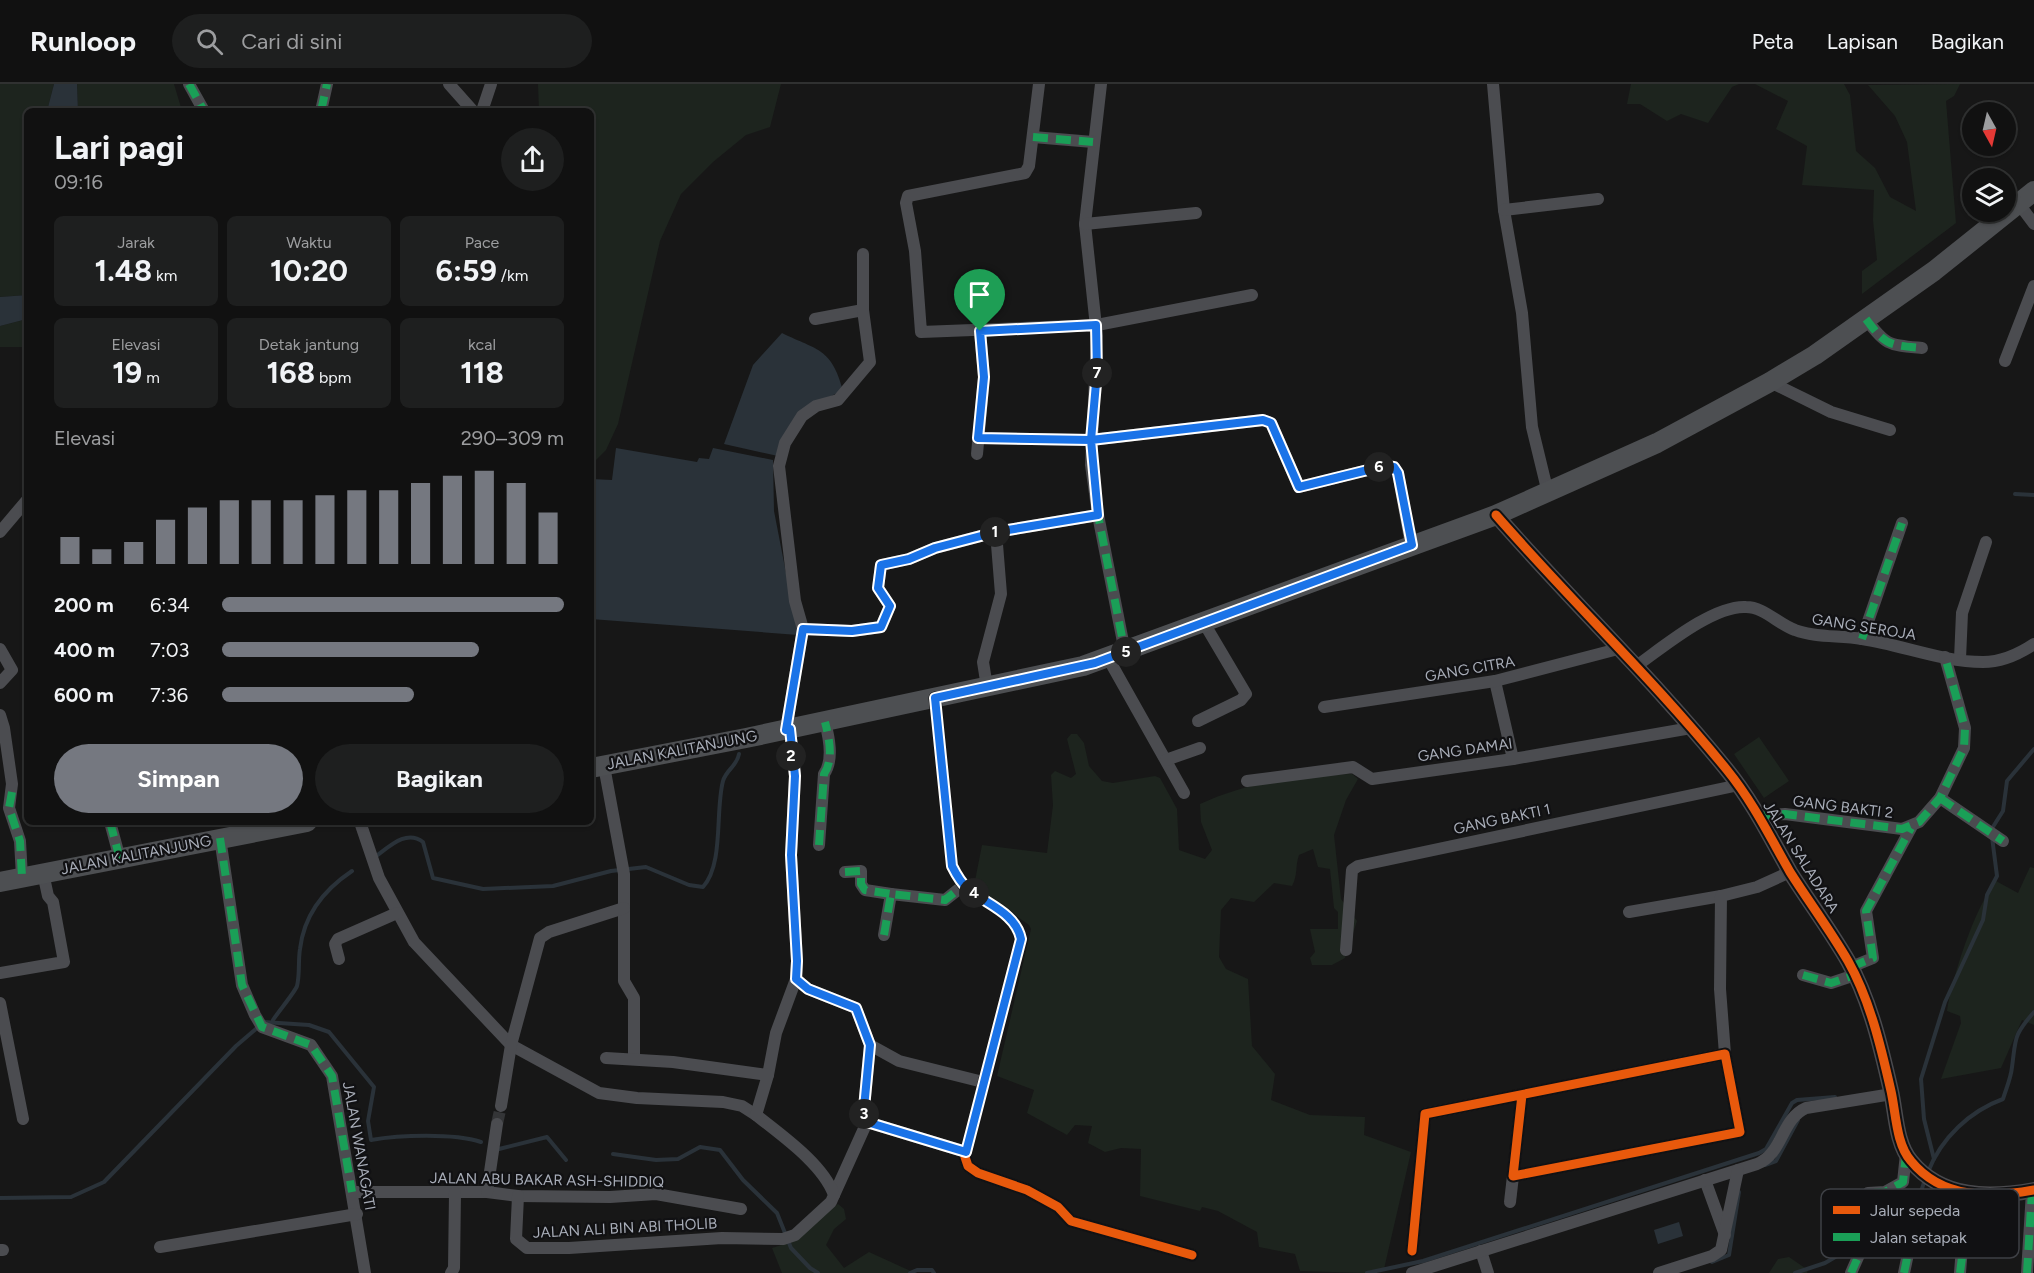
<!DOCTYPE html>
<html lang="id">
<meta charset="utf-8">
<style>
body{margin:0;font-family:Figtree,sans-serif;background:#1e1f1f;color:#f1f3f6;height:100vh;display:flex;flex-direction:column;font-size:22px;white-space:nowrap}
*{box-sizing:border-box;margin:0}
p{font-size:20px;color:#9c9d9f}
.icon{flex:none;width:33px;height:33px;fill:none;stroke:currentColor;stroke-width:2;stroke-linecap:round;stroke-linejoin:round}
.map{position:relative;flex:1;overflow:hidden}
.drawer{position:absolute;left:24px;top:24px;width:570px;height:717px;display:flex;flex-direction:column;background:#111;border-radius:9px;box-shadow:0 2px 4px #0004,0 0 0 2px #303131}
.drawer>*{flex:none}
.needle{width:39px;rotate:172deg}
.controls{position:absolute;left:1962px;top:18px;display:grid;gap:12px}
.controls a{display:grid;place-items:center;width:54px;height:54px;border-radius:50%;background:#111;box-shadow:0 2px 4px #0004,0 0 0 2px #303131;font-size:30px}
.pin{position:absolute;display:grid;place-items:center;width:51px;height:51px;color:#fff;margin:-62px -26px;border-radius:50% 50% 50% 0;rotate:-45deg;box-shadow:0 0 6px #0007}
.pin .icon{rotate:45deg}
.km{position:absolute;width:30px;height:30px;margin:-15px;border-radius:50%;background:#222;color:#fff;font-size:16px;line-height:30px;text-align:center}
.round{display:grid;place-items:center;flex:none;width:63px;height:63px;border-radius:32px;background:#1e1f1f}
.overview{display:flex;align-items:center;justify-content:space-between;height:102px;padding:0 30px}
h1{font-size:33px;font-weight:700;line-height:45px}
.metrics{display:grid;grid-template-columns:repeat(3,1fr);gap:9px;height:102px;padding:6px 30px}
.metrics div{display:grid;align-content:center;border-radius:9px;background:#1e1f1f;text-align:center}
.metrics b{font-size:30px;font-weight:700}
.metrics small{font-size:16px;font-weight:400}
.metrics p{font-size:16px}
.chart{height:168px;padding:12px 30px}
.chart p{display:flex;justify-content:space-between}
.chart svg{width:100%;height:108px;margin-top:6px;stroke:#757880;stroke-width:6}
.cta{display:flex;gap:12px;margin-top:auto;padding:12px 30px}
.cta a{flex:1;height:69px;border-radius:36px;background:#757880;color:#fff;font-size:24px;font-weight:700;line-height:69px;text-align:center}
.cta a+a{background:#1e1f1f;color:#f1f3f6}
ul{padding:0 30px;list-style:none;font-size:20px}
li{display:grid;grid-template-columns:96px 72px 1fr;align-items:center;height:45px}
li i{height:15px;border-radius:8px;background:#757880}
header{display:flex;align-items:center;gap:36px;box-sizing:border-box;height:84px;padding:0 30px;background:#111;border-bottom:2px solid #303131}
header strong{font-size:28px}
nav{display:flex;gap:33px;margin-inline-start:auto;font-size:21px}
.search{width:420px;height:54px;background:#1e1f1f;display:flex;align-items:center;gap:15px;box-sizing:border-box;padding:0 21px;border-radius:33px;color:#9c9d9f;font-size:22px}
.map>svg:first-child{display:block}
.green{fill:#1d241e}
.water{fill:#2a3239}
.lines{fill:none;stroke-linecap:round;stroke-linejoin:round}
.stream{stroke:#2a3239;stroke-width:4}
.street-tunnel{stroke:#343537;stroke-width:12;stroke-dasharray:12 6;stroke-linecap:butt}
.street{stroke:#4b4c50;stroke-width:12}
.secondary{stroke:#4a4a4e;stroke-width:16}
.primary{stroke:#4d4f52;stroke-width:20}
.quiet{stroke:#1a9f57;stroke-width:8;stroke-dasharray:15 8;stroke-linecap:butt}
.cycleway-casing{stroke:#111113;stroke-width:13}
.cycleway{stroke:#e8590c;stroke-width:9}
.route-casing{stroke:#fff;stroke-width:12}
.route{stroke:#1a73e8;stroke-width:8}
.labels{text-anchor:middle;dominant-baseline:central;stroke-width:4.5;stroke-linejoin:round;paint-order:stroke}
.street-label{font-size:15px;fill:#a8adb8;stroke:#111113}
.key{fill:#111113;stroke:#3e4045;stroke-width:1.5}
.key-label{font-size:16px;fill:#a8adb8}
</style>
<header>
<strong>Runloop</strong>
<div class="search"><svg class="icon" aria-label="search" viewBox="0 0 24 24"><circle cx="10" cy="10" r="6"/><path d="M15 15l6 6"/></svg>Cari di sini</div>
<nav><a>Peta</a><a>Lapisan</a><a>Bagikan</a></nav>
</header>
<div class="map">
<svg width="2034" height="1189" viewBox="0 0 2034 1189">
<rect width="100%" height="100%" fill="#171717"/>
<g class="green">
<path d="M 0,0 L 54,0 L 47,27 L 27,27 L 27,211 L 0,213 Z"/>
<path d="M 77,0 L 174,0 L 182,27 L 78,27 Z"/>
<path d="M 538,0 L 781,0 L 770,43 L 746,51 L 713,78 L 681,110 L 660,157 L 618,340 L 606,366 L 591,381 L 591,27 L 539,27 Z"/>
<path d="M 1631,0 L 1739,0 L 1732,3 L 1708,39 L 1681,30 L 1667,37 L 1640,20 L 1627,20 Z"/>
<path d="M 1755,0 L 1844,0 L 1850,11 L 1856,67 L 1875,84 L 1890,113 L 1916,127 L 1907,58 L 1895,32 L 1868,1 L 1960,0 L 1954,12 L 1946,17 L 1956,139 L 1862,210 L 1862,187 L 1877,176 L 1873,136 L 1874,106 L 1802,101 L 1807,62 L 1776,45 L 1788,17 Z"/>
<path d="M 27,235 L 27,263 L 0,263 L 0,242 Z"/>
<path d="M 1071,650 L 1077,650 L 1084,659 L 1089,682 L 1102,697 L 1113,699 L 1155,692 L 1160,694 L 1177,725 L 1179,766 L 1205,775 L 1212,766 L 1201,738 L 1200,720 C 1248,698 1299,691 1352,690 L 1358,695 L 1346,716 L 1334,751 L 1341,815 L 1357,837 L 1345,874 L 1332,881 L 1312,881 L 1310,874 L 1315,868 L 1310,845 L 1338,845 L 1338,828 L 1334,824 L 1330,785 L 1318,783 L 1313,765 L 1299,771 C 1295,782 1298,791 1292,802 L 1274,799 L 1254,818 L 1231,814 L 1221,826 L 1219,873 L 1226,885 L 1248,895 L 1252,962 L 1275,990 L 1271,1016 L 1310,1031 L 1365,1033 L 1364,1051 L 1411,1068 L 1384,1185 L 1365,1189 L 1300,1187 L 1295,1170 L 1259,1163 L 1257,1148 L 1218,1127 L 1202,1123 L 1200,1127 L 1140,1112 L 1141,1065 L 1121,1064 L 1105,1068 L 1088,1059 L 1092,1042 L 1075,1041 L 1067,1051 L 1027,1029 L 1034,1006 L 997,992 L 1031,845 L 1029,841 L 974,802 L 982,761 L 1047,769 L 1053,721 L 1051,691 L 1055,687 L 1071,694 L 1076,690 L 1067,655 Z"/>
<path d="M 1759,653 L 1789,697 L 1764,714 L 1734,670 Z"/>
<path d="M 2030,783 L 2034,784 L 2034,941 L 2022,936 L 2001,984 L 1941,995 L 1961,939 L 1960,932 L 1947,927 C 1952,893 1975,823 1996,797 L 2018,809 Z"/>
<path d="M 838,1120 L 844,1125 L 846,1135 L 834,1145 L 826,1161 L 844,1184 L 869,1168 L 915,1189 L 782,1189 L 772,1164 L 791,1158 Z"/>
<path d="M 1789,1173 L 1808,1186 L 1807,1189 L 1769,1189 L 1778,1175 Z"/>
</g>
<g class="water">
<path d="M 54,0 L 77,0 L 78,27 L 47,27 Z"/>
<path d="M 27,211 L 27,235 L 0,242 L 0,213 Z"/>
<path d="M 782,249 C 819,267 831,264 843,306 L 812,322 L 778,372 L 724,360 L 753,281 Z"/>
<path d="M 616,364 L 697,378 L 699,374 L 709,375 L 713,364 L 773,376 L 774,427 L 798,551 L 591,535 L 591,395 L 612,396 Z"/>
<path d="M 1679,1138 L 1683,1152 L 1658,1160 L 1654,1146 Z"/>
</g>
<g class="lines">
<g class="stream">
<path d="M 2015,410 L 2034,411"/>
<path d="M 1991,746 L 2003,727 L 2007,697 L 2034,665"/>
<path d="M 375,773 C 389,763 406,745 423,758 L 433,794 L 483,805 L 553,802 L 611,787 L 646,783 L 689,801 L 703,803 C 724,780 715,727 723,697 C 726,686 737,682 739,670"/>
<path d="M 273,936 C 278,928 295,908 297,902 C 300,890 298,877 300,865 C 304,831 325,805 352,787"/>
<path d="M 499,1065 L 547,1053 L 566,1076"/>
<path d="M 613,1070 L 656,1076 L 678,1075 L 700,1063 L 720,1066 L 743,1096 L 777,1129 L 791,1164 L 810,1184 L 818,1189"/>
<path d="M 1934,1075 L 1924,1035 L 1921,995 L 1945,918 L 1983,836 L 1987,811 L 1997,792 L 1992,753"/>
<path d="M 1765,1081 L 1776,1077 L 1798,1036"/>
<path d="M 1928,1088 C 1941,1054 1970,1027 2003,1015 C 2006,1005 2011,994 2012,983 C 2016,954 2013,952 2034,928"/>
<path d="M 0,1114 L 71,1113 L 104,1098 L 236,962 L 264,938 L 309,941 L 329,948 L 374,1003 L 368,1037 L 371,1056 C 399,1051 454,1049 481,1058"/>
<path d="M 1712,1178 L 1729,1171 L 1739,1108"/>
<path d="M 910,1189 L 917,1186 L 932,1186 L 934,1189"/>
<path d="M 1367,1189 L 1423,1177 L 1759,1069 L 1766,1065 L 1792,1019 L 1797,1016 L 1835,1013"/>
<path d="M 1795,1189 L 1825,1179 L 1861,1158 L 1905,1138 L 1914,1130 L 1925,1095"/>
</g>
<g class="street-tunnel">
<path d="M 497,1040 L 501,1022"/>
<path d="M 1964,1118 L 1964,1136"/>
</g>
<g class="street">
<path d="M 189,0 L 204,27"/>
<path d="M 449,0 L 473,27"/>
<path d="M 1039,0 L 1029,82 L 1025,89 L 908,112 L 906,119 L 915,167 L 921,248 L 1097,241 L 1252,211"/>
<path d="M 1101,0 L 1085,140 L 1097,252 L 1091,381 L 1098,431 L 1125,568"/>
<path d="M 1493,0 L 1504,126 L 1522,229 L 1532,343 L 1548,409"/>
<path d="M 321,27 L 327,0"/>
<path d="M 482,27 L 491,0"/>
<path d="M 1033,53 L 1093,58"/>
<path d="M 2019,120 L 2034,140"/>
<path d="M 1504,126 L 1598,115"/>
<path d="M 1085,140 L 1196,129"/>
<path d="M 815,235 L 863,226"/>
<path d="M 1866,235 C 1886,262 1889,261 1922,264"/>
<path d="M 2005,277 L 2034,202"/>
<path d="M 1770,298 L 1831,328 L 1890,346"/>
<path d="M 978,354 L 1091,356 L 1263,336 L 1271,339 L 1299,403 L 1384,382 L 1394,383 L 1398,389 L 1411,461"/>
<path d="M 977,370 L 984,293 L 980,247"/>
<path d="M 0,448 L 27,416"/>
<path d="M 803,545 L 795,517 L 779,382 L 785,359 L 802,332 L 816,322 L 838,316 L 870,278 L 863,226 L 863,170"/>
<path d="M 1862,555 L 1902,439"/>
<path d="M 0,565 L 12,586 L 0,599"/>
<path d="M 1108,574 L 1184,709"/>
<path d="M 1960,575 L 1962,529 L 1986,458"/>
<path d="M 1635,583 C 1662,564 1713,521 1746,523 C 1764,523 1778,540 1795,546 C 1816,554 1840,551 1862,555 C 1902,561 1943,578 1983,578 C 2002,578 2019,570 2034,560"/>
<path d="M 1495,597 L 1513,675"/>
<path d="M 987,603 L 983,578 L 1001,510 L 996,448"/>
<path d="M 935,614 L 952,782 C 956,790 961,799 968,805 C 986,820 1016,829 1021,855 L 965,1073 L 968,1082 L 978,1089 L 1027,1106 L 1058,1123 L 1071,1137 L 1192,1171"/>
<path d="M 1324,623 L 1495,597 L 1618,565"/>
<path d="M 0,631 L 4,644 L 12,700 L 9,724 L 20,757 L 22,793"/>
<path d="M 1198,637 L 1241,616 L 1246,610 L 1204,539"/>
<path d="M 790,645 L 795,692 L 791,771 L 797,877 L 796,895 L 808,905 L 856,924 L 870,961 L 864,1024 L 867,1038 L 966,1068"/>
<path d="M 786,646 L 803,545 L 852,547 L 881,543 L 890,522 L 878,504 L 881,481 L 909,475 L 935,464 L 996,448 L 1098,431"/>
<path d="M 1166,676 L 1200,664"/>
<path d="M 604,682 L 624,790 L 624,897 L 634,914 L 634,974"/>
<path d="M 1247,697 L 1353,683 L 1372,695 L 1513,675 L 1691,644"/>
<path d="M 1940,714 L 2003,757"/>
<path d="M 1759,732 L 1785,730 L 1902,745 L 1919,738 L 1940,714 L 1964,664 L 1965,644 L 1945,573"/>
<path d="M 110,738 L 120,775"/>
<path d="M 360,738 L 379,794 L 414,858 L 511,961 L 599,1009 L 637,1014 L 723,1018 L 742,1022 L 756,1031"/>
<path d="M 220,754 L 242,901 L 255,931 L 262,943 L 311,961 L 332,992 L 365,1189"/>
<path d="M 819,761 L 824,690 C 834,676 829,653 825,638"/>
<path d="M 845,788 L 861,787 L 861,800 L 865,806 L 891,810"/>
<path d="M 1629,828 L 1721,812"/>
<path d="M 884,851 L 891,810 L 945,816 L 964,801"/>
<path d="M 1346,866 L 1352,786 L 1358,782 L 1739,701"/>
<path d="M 339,875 L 335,860 L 338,855 L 397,829"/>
<path d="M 1851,883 L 1873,874 L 1866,827 L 1911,744"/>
<path d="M 0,889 L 64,878 L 53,818 L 48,812 L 43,789"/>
<path d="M 1803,891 L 1831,899 L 1855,891"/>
<path d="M 0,919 L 23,1035"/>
<path d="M 870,961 L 899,977 L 983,998"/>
<path d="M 1725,970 L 1720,905 L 1721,812 L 1757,803 L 1790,788"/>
<path d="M 768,991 L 776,949 L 796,895"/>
<path d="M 501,1022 L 511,961 L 540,854 L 549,848 L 624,824"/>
<path d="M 1705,1096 L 1725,1151"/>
<path d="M 352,1108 L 487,1108 L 518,1112 L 610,1113 L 656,1110 L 741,1125"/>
<path d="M 487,1108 L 497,1040"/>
<path d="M 834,1111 L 867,1038"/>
<path d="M 518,1112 L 516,1155 L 527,1164 L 569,1164 L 722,1154 L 783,1155 L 795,1151 L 831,1118 L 834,1111 C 823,1080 781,1051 756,1031 L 768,991 L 673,978 L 606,974"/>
<path d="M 1510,1118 L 1513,1092"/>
<path d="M 160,1163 L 357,1130"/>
<path d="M 0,1166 L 3,1166"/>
<path d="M 1412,1167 L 1425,1030 L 1725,970 L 1740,1048 L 1513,1092 L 1522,1011"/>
<path d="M 1481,1167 L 1488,1189"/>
<path d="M 451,1189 L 454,1184 L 455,1109"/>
<path d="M 1412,1189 L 1757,1080 C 1783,1070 1781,1035 1806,1024 L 1892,1010"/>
<path d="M 1659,1189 L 1712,1172 L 1721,1166 L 1738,1086"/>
<path d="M 1851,1189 L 1862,1164 L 1859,1153 L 1868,1142 L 1868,1109 L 1885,1108 L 1903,1098 L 1906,1070"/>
<path d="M 1904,1189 L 1913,1146 L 1965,1144"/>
<path d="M 1960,1189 L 1964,1137"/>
<path d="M 2027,1189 L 2032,1107"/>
</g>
<path class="secondary" d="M 1496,431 C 1571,517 1655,597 1727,686 C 1753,718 1770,753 1790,788 C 1809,818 1830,846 1848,877 C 1870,916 1881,963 1891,1007 C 1896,1029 1896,1060 1911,1077 C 1942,1115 1990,1114 2034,1106"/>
<g class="primary">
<path d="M 591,684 L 746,654 L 1083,582 L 1496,431 L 1657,359 L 1770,298 L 1815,271 L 1934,187 L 2034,107"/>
<path d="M 0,798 L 307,738"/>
</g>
<g class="quiet">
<path d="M 189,0 L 204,27"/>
<path d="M 321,27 L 327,0"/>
<path d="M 1033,53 L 1093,58"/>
<path d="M 1866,235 C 1886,262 1889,261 1922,264"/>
<path d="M 978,354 L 1091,356 L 1263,336 L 1271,339 L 1299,403 L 1384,382 L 1394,383 L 1398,389 L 1411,461"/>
<path d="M 1091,356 L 1098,431 L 1125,568"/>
<path d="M 996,448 L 1098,431"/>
<path d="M 1862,555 L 1902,439"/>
<path d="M 790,645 L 795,692 L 791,771 L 797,877 L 796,895 L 808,905 L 856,924 L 870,961 L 864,1024 L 867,1038 L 966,1068"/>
<path d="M 12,708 L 9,724 L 20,757 L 22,793"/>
<path d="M 1940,714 L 2003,757"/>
<path d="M 1759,732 L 1785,730 L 1902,745 L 1919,738 L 1940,714 L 1964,664 L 1965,644 L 1945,573"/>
<path d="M 110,738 L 120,775"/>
<path d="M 220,754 L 242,901 L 262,943 L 311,961 L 332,992 L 352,1108"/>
<path d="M 819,761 L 824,690 C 834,676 829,653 825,638"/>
<path d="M 845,788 L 861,787 L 861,800 L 865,806 L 891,810"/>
<path d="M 884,851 L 891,810 L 945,816 L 964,801"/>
<path d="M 1851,883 L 1873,874 L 1866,827 L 1911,744"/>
<path d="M 1803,891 L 1831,899 L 1855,891"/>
<path d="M 1851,1189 L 1862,1164 L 1859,1153 L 1868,1142 L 1868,1109 L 1885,1108 L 1903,1098 L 1906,1070"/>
<path d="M 1904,1189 L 1913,1146 L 1965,1144"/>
<path d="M 1960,1189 L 1965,1150 L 1964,1109"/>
<path d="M 2027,1189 L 2032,1107"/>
</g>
<g class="cycleway-casing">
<g id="cycleway">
<path d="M 1496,431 C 1571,517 1655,597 1727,686 C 1753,718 1770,753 1790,788 C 1809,818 1830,846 1848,877 C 1870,916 1881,963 1891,1007 C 1896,1029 1896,1060 1911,1077 C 1942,1115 1990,1114 2034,1106"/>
<path d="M 935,614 L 952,782 C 956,790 961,799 968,805 C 986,820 1016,829 1021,855 L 965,1073 L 968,1082 L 978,1089 L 1027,1106 L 1058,1123 L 1071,1137 L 1192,1171"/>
<path d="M 1412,1167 L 1425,1030 L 1725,970 L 1740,1048 L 1513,1092 L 1522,1011"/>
</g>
</g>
<use href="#cycleway" class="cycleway"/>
</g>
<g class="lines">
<g class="route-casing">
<path id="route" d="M 980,247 L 984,293 L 978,354 L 1091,356 L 1098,431 L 996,448 L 935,464 L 909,475 L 881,481 L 878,504 L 890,522 L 881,543 L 852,547 L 803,545 L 786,646 L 790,645 L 795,692 L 791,771 L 797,877 L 796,895 L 808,905 L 856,924 L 870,961 L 864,1024 L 867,1038 L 966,1068 L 1021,855 C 1016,829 986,820 968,805 C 961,799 956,790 952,782 L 935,614 L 1095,579 L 1412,461 L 1398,389 L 1394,383 L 1384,382 L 1299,403 L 1271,339 L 1263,336 L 1091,356 L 1097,288 L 1096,241 L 980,247"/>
</g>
<use href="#route" class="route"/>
</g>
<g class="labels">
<g class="street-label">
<text transform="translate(1864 543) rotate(9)">GANG SEROJA</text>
<text transform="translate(1470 585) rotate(-10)">GANG CITRA</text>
<text transform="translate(682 666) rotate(-11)">JALAN KALITANJUNG</text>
<text transform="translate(1465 666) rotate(-8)">GANG DAMAI</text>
<text transform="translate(1843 723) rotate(7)">GANG BAKTI 2</text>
<text transform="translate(1502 735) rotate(-12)">GANG BAKTI 1</text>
<text transform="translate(136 771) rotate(-11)">JALAN KALITANJUNG</text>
<text transform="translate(1801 773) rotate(58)">JALAN SALADARA</text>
<text transform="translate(359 1062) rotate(80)">JALAN WANAGATI</text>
<text transform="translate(547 1096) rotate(1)">JALAN ABU BAKAR ASH-SHIDDIQ</text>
<text transform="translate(625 1144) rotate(-3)">JALAN ALI BIN ABI THOLIB</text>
</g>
</g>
<rect x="1821" y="1105" width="198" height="69" rx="9" class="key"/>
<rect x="1833" y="1122" width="27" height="8" fill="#e8590c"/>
<rect x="1833" y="1149" width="27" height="8" fill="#1a9f57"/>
<g class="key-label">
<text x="1870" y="1132">Jalur sepeda</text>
<text x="1870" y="1159">Jalan setapak</text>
</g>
</svg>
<div class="controls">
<a><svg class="needle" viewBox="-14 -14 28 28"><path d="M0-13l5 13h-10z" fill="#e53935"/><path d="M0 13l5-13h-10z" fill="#9c9d9f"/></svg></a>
<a><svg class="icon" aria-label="layers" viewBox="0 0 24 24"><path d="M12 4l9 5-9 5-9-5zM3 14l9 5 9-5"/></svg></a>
</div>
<div class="pin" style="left:980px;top:247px;background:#1e9e55"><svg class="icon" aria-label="arrive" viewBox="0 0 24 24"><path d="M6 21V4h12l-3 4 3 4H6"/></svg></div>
<b class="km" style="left:995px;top:448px">1</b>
<b class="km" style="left:791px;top:672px">2</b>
<b class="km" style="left:864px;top:1030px">3</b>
<b class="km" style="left:974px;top:809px">4</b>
<b class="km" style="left:1126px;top:568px">5</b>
<b class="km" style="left:1379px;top:383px">6</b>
<b class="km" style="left:1097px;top:289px">7</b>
<section class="drawer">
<div class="overview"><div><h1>Lari pagi</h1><p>09:16</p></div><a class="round"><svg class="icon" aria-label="share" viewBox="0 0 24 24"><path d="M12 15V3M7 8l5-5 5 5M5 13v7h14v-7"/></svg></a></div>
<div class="metrics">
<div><p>Jarak</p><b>1.48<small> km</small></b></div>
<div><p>Waktu</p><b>10:20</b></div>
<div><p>Pace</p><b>6:59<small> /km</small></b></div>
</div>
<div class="metrics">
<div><p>Elevasi</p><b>19<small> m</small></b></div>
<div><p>Detak jantung</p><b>168<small> bpm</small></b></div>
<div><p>kcal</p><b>118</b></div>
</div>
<div class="chart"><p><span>Elevasi</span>290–309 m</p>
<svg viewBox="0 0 160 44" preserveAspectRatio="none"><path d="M5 44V33M15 44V38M25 44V35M35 44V26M45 44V21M55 44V18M65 44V18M75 44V18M85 44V16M95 44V14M105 44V14M115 44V11M125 44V8M135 44V6M145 44V11M155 44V23"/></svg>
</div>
<ul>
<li><b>200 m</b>6:34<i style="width:100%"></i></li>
<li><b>400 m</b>7:03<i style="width:75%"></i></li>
<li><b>600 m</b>7:36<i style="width:56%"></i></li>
</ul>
<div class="cta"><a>Simpan</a><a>Bagikan</a></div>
</section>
</div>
